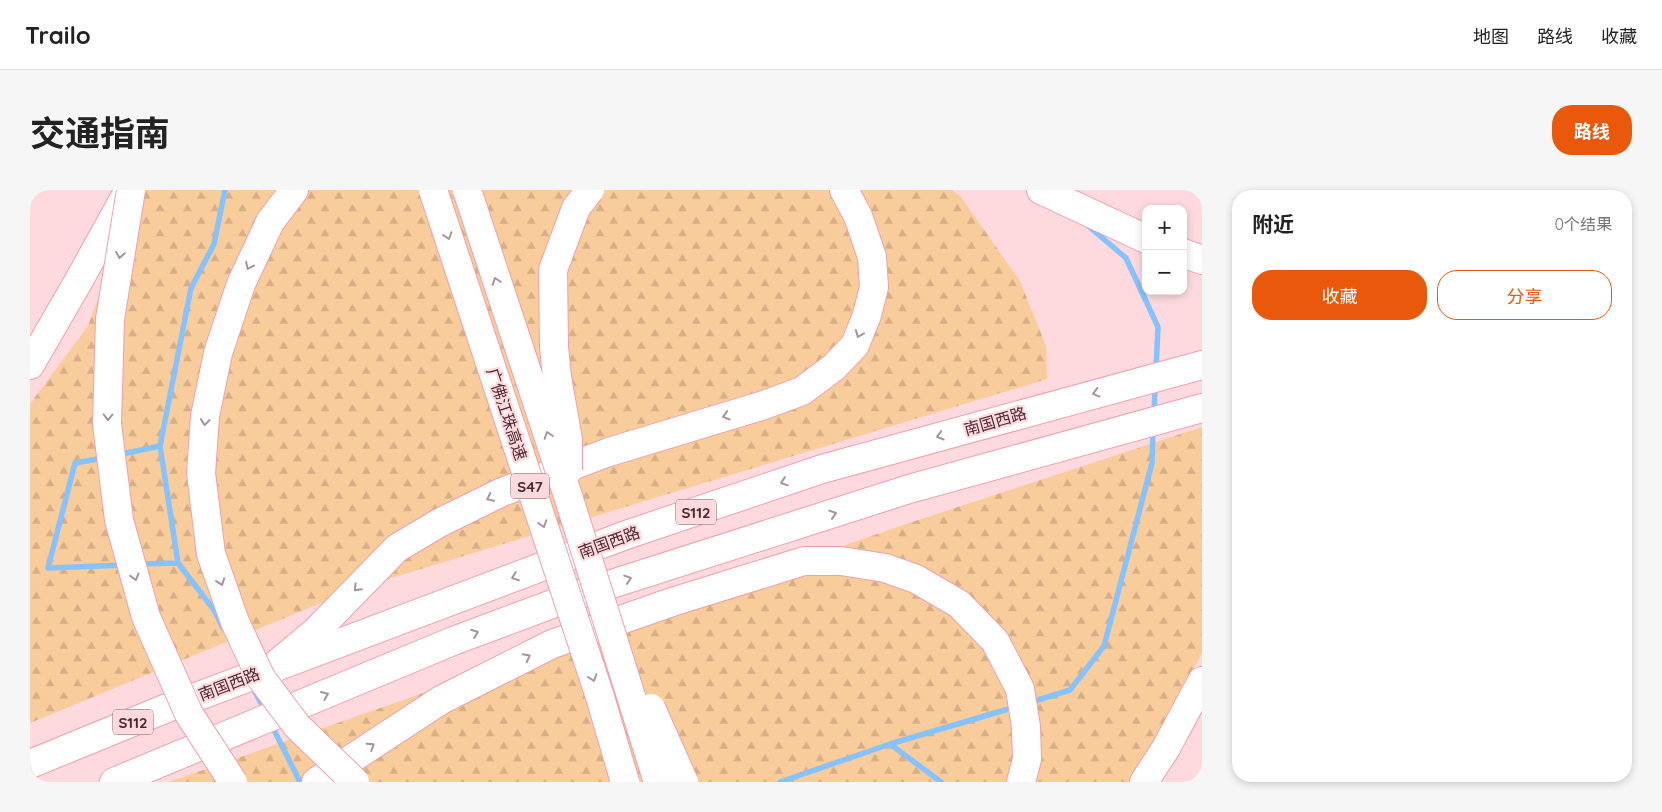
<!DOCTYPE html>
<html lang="zh">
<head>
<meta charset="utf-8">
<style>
	:root { --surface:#fff; --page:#f6f6f6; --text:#222; --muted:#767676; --line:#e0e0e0; --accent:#ea580c }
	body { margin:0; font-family:Quicksand,"Noto Sans SC",sans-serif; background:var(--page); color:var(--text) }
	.controls { position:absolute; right:15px; top:15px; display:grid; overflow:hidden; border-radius:10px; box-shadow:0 2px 8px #0003 }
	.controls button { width:45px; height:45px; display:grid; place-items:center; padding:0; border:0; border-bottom:1px solid var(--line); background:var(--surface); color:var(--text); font:25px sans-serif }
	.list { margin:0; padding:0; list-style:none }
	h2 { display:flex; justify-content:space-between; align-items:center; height:65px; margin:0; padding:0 20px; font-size:21px }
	h2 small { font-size:16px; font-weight:400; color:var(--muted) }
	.actions { display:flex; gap:10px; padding:15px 20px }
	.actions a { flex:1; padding:11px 0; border:1px solid var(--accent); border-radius:20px; text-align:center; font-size:18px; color:var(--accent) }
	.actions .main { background:var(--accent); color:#fff }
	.map { position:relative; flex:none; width:1172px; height:592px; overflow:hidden; border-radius:20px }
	header { display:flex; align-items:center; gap:30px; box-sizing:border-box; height:70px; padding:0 25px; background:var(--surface); border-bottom:1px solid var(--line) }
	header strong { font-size:24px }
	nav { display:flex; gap:28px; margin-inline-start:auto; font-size:18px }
	.intro { display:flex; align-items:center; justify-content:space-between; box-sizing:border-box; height:120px; padding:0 30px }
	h1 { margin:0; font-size:35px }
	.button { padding:12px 22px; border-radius:20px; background:var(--accent); color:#fff; font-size:18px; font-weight:700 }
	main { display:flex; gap:30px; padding:0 30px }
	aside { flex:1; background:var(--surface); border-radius:20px; box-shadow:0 2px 8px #0003 }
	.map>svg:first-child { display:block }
	.forest { fill:url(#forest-firs) }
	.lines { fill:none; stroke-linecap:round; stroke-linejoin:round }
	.stream { stroke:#86c3fd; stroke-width:5.5 }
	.primary-casing { stroke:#f19fad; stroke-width:30 }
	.motorway-casing { stroke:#f19fad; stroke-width:30 }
	.primary { stroke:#fff; stroke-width:28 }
	.motorway { stroke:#fff; stroke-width:28 }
	.motorway-bridge-casing { stroke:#f19fad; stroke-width:30; stroke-linecap:butt }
	.motorway-bridge { stroke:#fff; stroke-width:28 }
	.oneway { stroke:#a59498 }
	.labels { text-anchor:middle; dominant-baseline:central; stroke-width:4.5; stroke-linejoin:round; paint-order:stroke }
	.shield { fill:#fedadf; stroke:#815f64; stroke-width:1 }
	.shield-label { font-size:15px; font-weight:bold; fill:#4b2a30 }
	.street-label { font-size:16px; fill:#4b2a30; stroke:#fedadf }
</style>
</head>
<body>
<header>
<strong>Trailo</strong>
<nav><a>地图</a><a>路线</a><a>收藏</a></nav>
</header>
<div class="intro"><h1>交通指南</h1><a class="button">路线</a></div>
<main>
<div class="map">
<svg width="1172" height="592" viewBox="0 0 1172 592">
	<defs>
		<pattern id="forest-firs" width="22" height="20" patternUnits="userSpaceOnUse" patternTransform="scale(1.25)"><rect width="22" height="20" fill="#f9cc9b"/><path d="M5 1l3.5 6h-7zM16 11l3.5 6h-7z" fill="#d7af86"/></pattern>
	</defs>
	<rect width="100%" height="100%" fill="#fedadf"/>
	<!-- forest -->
	<path class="forest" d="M107,0H922L931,7L990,91L1016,156L1017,189L325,399L0,533V214L58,136Z
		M1172,237V463L1102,592H139L870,336Z"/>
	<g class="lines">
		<!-- stream -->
		<path class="stream" d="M1056,34L1096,68L1128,137L1126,179
			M1124,224L1125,196
			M130,256L148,373
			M87,265L130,256L161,98L184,54L195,0
			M73,268L45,273L18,378L95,375
			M109,374L148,373L184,420L193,438
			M224,500L235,521
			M998,513L1040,500L1074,456L1122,273L1123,239
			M241,534L270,592
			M860,554L985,517
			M750,592L860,554L911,592"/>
		<defs>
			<path id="primary" d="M0,574L137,518L596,345L792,279L1172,175
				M84,592L423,451L541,407L879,299L1172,218"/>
			<path id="motorway" d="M1011,0L1116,49
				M240,32L264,0
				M1153,63L1172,70
				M0,175L48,92L99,0
				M242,478L285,442L367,358L409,333L472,302L579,262L734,215L772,201L804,177L825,155L837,125L844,97L842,67L828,26L814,0
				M286,592L411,510L522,454L642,412L774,371H811L855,378L886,389L929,414L965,451L990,499L996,537L997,569L991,592
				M1114,592L1136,558L1172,491"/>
		</defs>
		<!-- primary casing -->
		<use href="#primary" class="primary-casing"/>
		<!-- motorway casing -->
		<use href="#motorway" class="motorway-casing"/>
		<!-- primary -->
		<use href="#primary" class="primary"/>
		<!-- motorway -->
		<use href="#motorway" class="motorway"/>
		<defs>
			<path id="motorway-bridge" d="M101,0L80,129L77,234L89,330L116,427L159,524L203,592
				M403,0L570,507L595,592
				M437,0L539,309L628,592
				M240,32L211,94L188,163L175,226L171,283L181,364L205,432L231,488L267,536L325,592
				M538,280V250L527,187L524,157L523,80L546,18L560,0
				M621,518L654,592"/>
		</defs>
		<!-- motorway-bridge casing -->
		<use href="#motorway-bridge" class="motorway-bridge-casing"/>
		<!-- motorway-bridge -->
		<use href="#motorway-bridge" class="motorway-bridge"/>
	</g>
	<!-- one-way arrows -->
	<defs><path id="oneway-chevron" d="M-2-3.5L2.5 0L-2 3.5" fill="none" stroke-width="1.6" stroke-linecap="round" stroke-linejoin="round" transform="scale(1.25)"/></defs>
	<g class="oneway">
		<use href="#oneway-chevron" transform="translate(418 46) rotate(72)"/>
		<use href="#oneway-chevron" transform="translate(90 65) rotate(99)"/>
		<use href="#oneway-chevron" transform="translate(219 76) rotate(115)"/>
		<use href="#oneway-chevron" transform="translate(466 91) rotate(-108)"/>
		<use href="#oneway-chevron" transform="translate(829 144) rotate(112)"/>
		<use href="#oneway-chevron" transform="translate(1066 203) rotate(165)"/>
		<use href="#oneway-chevron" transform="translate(696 226) rotate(163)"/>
		<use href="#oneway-chevron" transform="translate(78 227) rotate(91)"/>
		<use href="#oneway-chevron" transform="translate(175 232) rotate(96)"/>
		<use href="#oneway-chevron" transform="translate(518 245) rotate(-108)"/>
		<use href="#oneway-chevron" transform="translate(910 246) rotate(164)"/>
		<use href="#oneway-chevron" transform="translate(754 292) rotate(161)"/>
		<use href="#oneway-chevron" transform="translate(460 308) rotate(154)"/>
		<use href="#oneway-chevron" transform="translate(803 324) rotate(-18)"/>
		<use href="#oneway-chevron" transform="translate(513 334) rotate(72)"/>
		<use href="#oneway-chevron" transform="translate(105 387) rotate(75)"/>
		<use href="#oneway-chevron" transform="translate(485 387) rotate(159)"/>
		<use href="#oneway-chevron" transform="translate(598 389) rotate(-18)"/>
		<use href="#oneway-chevron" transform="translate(191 392) rotate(70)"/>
		<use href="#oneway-chevron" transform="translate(327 398) rotate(134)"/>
		<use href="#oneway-chevron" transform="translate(445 443) rotate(-20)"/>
		<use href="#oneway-chevron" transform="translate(497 467) rotate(-27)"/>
		<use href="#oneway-chevron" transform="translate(563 488) rotate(72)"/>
		<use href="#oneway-chevron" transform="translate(295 505) rotate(-23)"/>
		<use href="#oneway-chevron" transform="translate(341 556) rotate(-33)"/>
	</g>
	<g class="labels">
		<!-- shield labels -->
		<g class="shield">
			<rect x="481" y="283.5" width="38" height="25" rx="4"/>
			<rect x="646" y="309.5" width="40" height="25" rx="4"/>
			<rect x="83" y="519.5" width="40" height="25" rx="4"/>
		</g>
		<g class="shield-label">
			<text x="500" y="296">S47</text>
			<text x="666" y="322">S112</text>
			<text x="103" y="532">S112</text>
		</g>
		<!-- street labels -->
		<g class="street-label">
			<text transform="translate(477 224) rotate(72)">广佛江珠高速</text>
			<text transform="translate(965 231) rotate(-16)">南国西路</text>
			<text transform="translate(579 352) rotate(-20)">南国西路</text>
			<text transform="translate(199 494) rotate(-21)">南国西路</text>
		</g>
	</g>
</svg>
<div class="controls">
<button>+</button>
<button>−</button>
</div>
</div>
<aside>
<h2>附近<small>0个结果</small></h2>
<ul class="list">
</ul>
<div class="actions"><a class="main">收藏</a><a>分享</a></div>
</aside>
</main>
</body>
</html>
